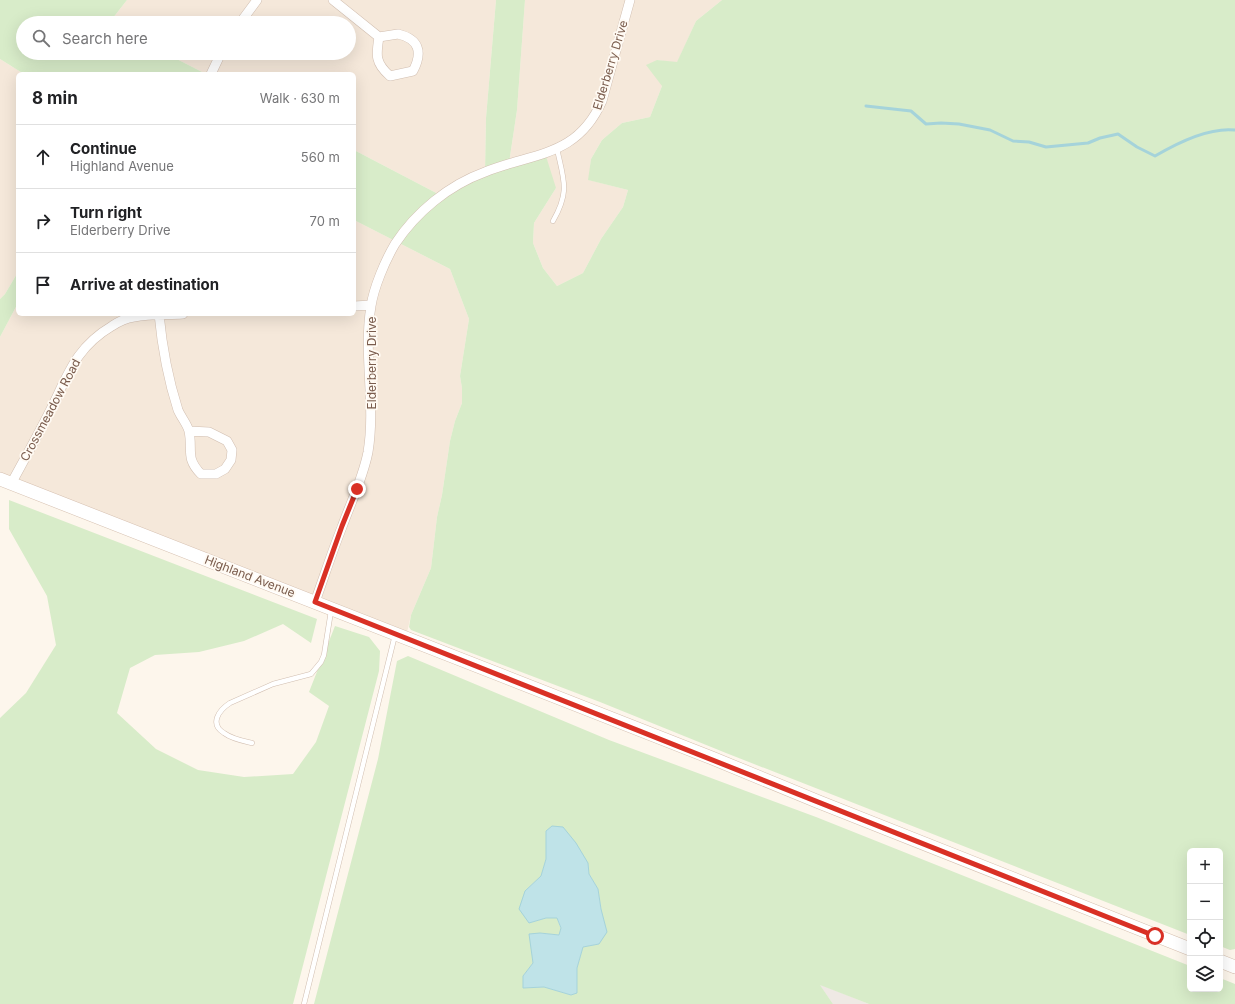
<!DOCTYPE html>
<html lang="en">
<head>
<meta charset="utf-8">
<style>
	:root { --surface:#fff; --page:#f2f2f2; --text:#202124; --muted:#757577; --line:#e0e0e0 }
	body { margin:0; font-family:Inter,sans-serif; background:var(--page); color:var(--text) }
	.controls { position:absolute; right:12px; bottom:12px; display:grid; overflow:hidden; border-radius:6px; box-shadow:0 4px 16px #0002 }
	.controls button { width:36px; height:36px; display:grid; place-items:center; padding:0; border:0; border-bottom:1px solid var(--line); background:var(--surface); color:var(--text); font:20px sans-serif }
	.stop { position:absolute; width:12px; height:12px; margin:-9px; border:3px solid #d93025; border-radius:50%; background:#fff }
	.stop.end { background:#d93025; border-color:#fff; box-shadow:0 1px 4px #0008 }
	.list { margin:0; padding:0; list-style:none }
	h2 { display:flex; justify-content:space-between; align-items:center; height:52px; margin:0; padding:0 16px; font-size:17px }
	h2 small { font-size:13px; font-weight:400; color:var(--muted) }
	.list li { display:grid; grid-template-columns:26px 1fr auto; gap:12px; align-items:center; box-sizing:border-box; height:64px; padding:0 16px; border-top:1px solid var(--line) }
	.list b { display:block; font-size:15px; white-space:nowrap }
	.list p { margin:0; font-size:13px; white-space:nowrap; color:var(--muted) }
	.list em { font-size:13px; font-style:normal; color:var(--muted) }
	.icon { flex:none; width:22px; height:22px; fill:none; stroke:currentColor; stroke-width:2; stroke-linecap:round; stroke-linejoin:round }
	.map { position:relative; flex:none; width:1235px; height:1004px; overflow:hidden }
	.search { position:absolute; background:var(--surface); box-shadow:0 4px 16px #0002; left:16px; top:16px; width:340px; height:44px; display:flex; align-items:center; gap:10px; box-sizing:border-box; padding:0 14px; border-radius:22px; color:var(--muted); font-size:15px }
	.panel { position:absolute; background:var(--surface); box-shadow:0 4px 16px #0002; left:16px; top:72px; width:340px; height:244px; border-radius:6px }
	.map>svg:first-child { display:block }
	.residential { fill:#f5e8da }
	.industrial { fill:#efe9e4 }
	.green { fill:#d8ecc9; fill-rule:evenodd }
	.water { fill:#bfe3e8; stroke:#a5d3da }
	.lines { fill:none; stroke-linecap:round; stroke-linejoin:round }
	.stream { stroke:#a5d3da; stroke-width:3 }
	.lane-casing { stroke:#d1beb0; stroke-width:5.5 }
	.street-casing { stroke:#d1beb0; stroke-width:10 }
	.secondary-casing { stroke:#d6c0b0; stroke-width:14 }
	.lane { stroke:#fff; stroke-width:4.5 }
	.street { stroke:#fff; stroke-width:9 }
	.secondary { stroke:#fff; stroke-width:13 }
	.route { stroke:#d93025; stroke-width:5 }
	.labels { text-anchor:middle; dominant-baseline:central; stroke-width:3.5; stroke-linejoin:round; paint-order:stroke }
	.street-label { font-size:12px; fill:#7a5c4d; stroke:#fffaf3 }
</style>
</head>
<body>
<div class="map">
<svg width="1235" height="1004" viewBox="0 0 1235 1004">
	<rect width="100%" height="100%" fill="#fdf6ec"/>
	<!-- residential -->
	<path class="residential" d="M127,0H496L486,118L485,172L442,196L354,150V74H206L165,53H349V23H109Z
		M525,0H722L696,21L677,63L657,60L662,86L650,117L622,123L602,140L591,159L589,180L628,190L623,207L601,239L583,273L557,286L543,268L533,243L534,223L556,188L509,163L517,110Z
		M0,59L24,74H18V272L5,294L0,299Z
		M354,220L450,269L469,319L460,376L462,388V403L455,421L450,441L442,495L437,517L431,568L411,615L406,637L0,479V337L18,303V314H354Z"/>
	<!-- industrial -->
	<path class="industrial" d="M819,984L869,1004H833Z"/>
	<!-- green -->
	<path class="green" d="M0,0H127L109,23H23V53H165L206,74H24L0,59Z
		M496,0H525L517,110L509,163L545,153L556,188L534,223L533,243L543,268L557,286L583,273L601,239L623,207L628,190L588,180L591,159L602,140L622,123L650,117L662,86L646,65L657,60L677,62L696,21L722,0H1235V949L1230,950L1220,946V851H1190V935L726,753L600,702L411,630L409,627L411,615L431,568L437,517L442,495L450,441L455,421L462,403V388L460,376L469,319L450,269L354,220V150L442,196L485,172L486,118Z
		M18,272V303L0,337V299L5,294Z
		M9,500L317,619L311,643L283,624L244,641L199,652L155,655L130,668L117,713L156,749L198,770L244,777L293,774L316,742L329,706L309,692L335,626L369,637L380,651L379,671L293,1004H0V718L26,693L56,645L47,596L9,529Z
		M408,656L609,740L816,817L1190,966V989H1220V978L1235,984V1004H869L820,985L833,1004H314L378,759L397,661ZM546,859L588,863L589,874L598,889L601,909L599,944L583,947L577,968V992L571,995L544,987L524,988L523,976L533,963L540,933L559,935L561,929L557,918H546L529,923L525,891L541,876Z"/>
	<!-- water -->
	<path class="water" d="M552,826L563,827L576,843L588,863L589,874L598,889L601,909L607,932L599,944L583,947L577,968V993L571,995L544,987L523,988V976L533,963L529,934L540,933L559,935L561,928L557,918H546L529,923L519,909L525,891L541,876L546,859V831Z"/>
	<g class="lines">
		<!-- stream -->
		<path class="stream" d="M866,106L911,111L926,124L941,123L959,124L990,130L1013,141L1029,142L1046,147L1088,143L1100,138L1118,134L1137,147L1155,156C1177,143 1209,127 1235,130"/>
		<defs>
			<path id="lane" d="M553,221C570,191 564,181 557,149
				M252,743C243,741 232,739 224,733C209,724 219,710 230,703L273,684L311,674L321,662L324,655L331,611
				M304,1004L395,635"/>
			<path id="street" d="M333,0L379,37
				M240,23L257,0
				M398,34C419,39 423,52 413,71L390,76C375,63 376,55 379,37Z
				M211,74L221,53
				M354,306L371,305
				M159,314C162,346 168,379 178,410C181,417 187,424 189,431C193,450 185,458 201,474H216L225,469L231,460L232,450L227,441L209,432L189,431
				M11,484C24,460 38,435 50,411C68,375 75,348 112,326C118,322 127,318 134,317C150,314 167,315 183,314
				M315,602C324,577 332,552 342,527C351,502 363,478 368,452C376,404 363,354 371,306C374,287 385,261 395,244C416,212 449,185 485,172C535,152 577,157 602,101L630,0"/>
			<path id="secondary" d="M0,479L712,758L819,802L1190,949
				M1220,961L1235,967"/>
		</defs>
		<!-- lane casing -->
		<use href="#lane" class="lane-casing"/>
		<!-- street casing -->
		<use href="#street" class="street-casing"/>
		<!-- secondary casing -->
		<use href="#secondary" class="secondary-casing"/>
		<!-- lane -->
		<use href="#lane" class="lane"/>
		<!-- street -->
		<use href="#street" class="street"/>
		<!-- secondary -->
		<use href="#secondary" class="secondary"/>
	</g>
	<g class="lines">
		<!-- route -->
		<path class="route" d="M357,489L342,526L315,602C596,712 875,825 1155,936"/>
	</g>
	<g class="labels">
		<!-- street labels -->
		<g class="street-label">
			<text transform="translate(610 65) rotate(-73)">Elderberry Drive</text>
			<text transform="translate(371 363) rotate(-90)">Elderberry Drive</text>
			<text transform="translate(50 410) rotate(-62)">Crossmeadow Road</text>
			<text transform="translate(250 576) rotate(21)">Highland Avenue</text>
		</g>
	</g>
</svg>
<div class="controls">
<button>+</button>
<button>−</button>
<button><svg class="icon" aria-label="locate" viewBox="0 0 24 24"><circle cx="12" cy="12" r="6"/><path d="M12 2v4M12 18v4M2 12h4M18 12h4"/></svg></button>
<button><svg class="icon" aria-label="layers" viewBox="0 0 24 24"><path d="M12 4l9 5-9 5-9-5zM3 14l9 5 9-5"/></svg></button>
</div>
<div class="stop" style="left:1155px;top:936px"></div>
<div class="stop end" style="left:357px;top:489px"></div>
<div class="search"><svg class="icon" aria-label="search" viewBox="0 0 24 24"><circle cx="10" cy="10" r="6"/><path d="M15 15l6 6"/></svg>Search here</div>
<section class="panel">
<h2>8 min<small>Walk · 630 m</small></h2>
<ul class="list">
<li><svg class="icon" aria-label="ahead" viewBox="0 0 24 24"><path d="M12 20V5M6 11l6-6 6 6"/></svg><div><b>Continue</b><p>Highland Avenue</p></div><em>560 m</em></li>
<li><svg class="icon" aria-label="right" viewBox="0 0 24 24"><path d="M7 20v-9h11M14 6l5 5-5 5"/></svg><div><b>Turn right</b><p>Elderberry Drive</p></div><em>70 m</em></li>
<li><svg class="icon" aria-label="arrive" viewBox="0 0 24 24"><path d="M6 21V4h12l-3 4 3 4H6"/></svg><div><b>Arrive at destination</b></div></li>
</ul>
</section>
</div>
</body>
</html>
